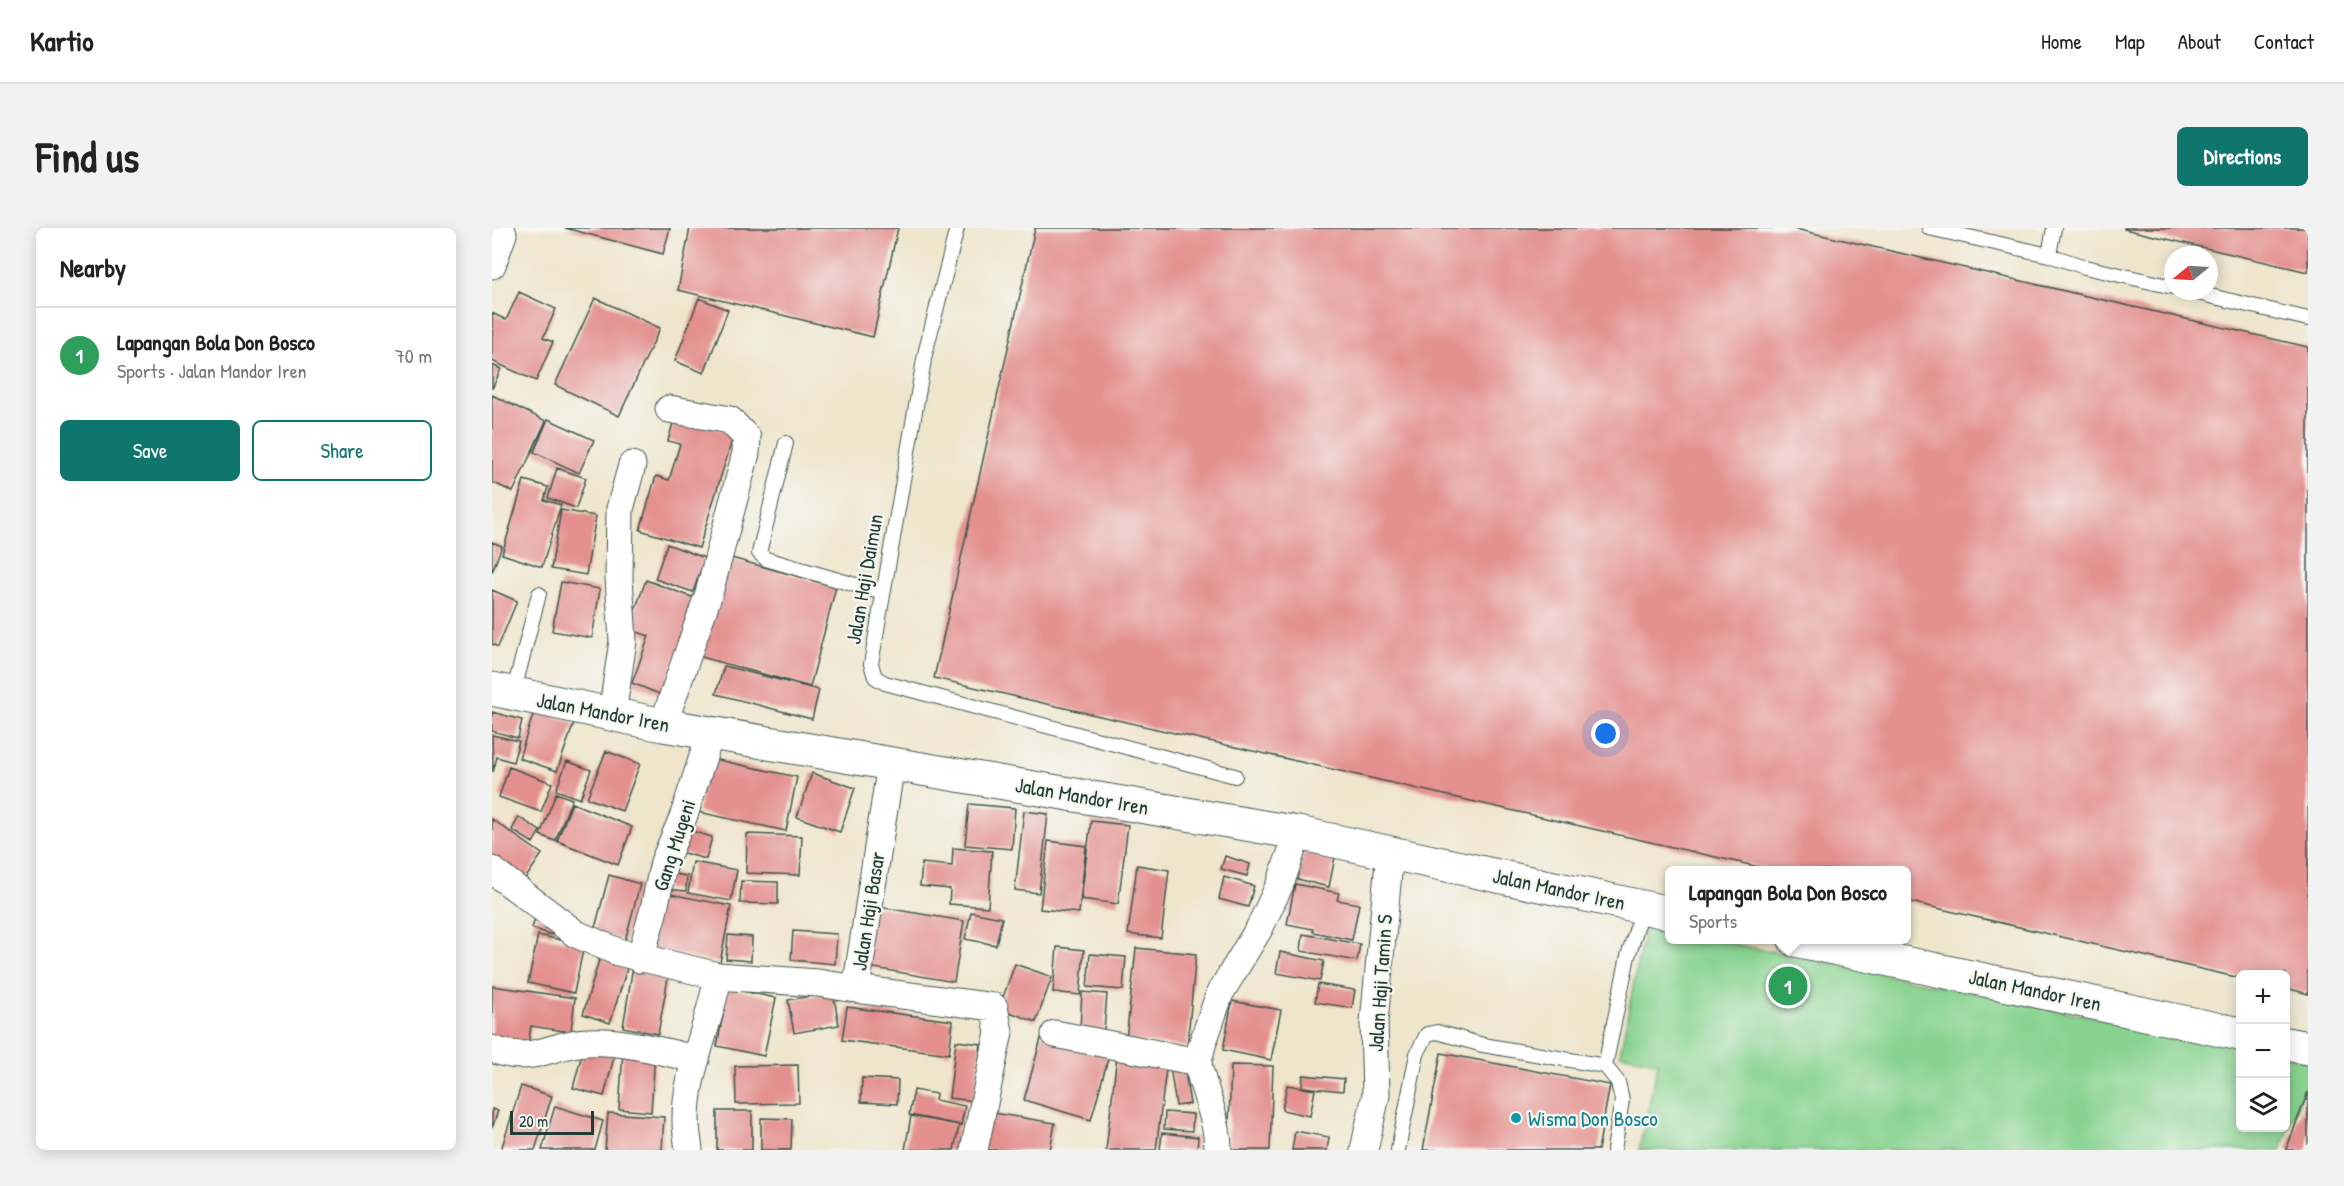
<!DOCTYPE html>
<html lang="en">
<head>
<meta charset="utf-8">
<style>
	:root { --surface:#fff; --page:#f2f2f2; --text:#222; --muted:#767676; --line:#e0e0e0; --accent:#0f766e }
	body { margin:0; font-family:"Patrick Hand",sans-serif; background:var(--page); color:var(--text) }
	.controls { position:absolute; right:18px; bottom:18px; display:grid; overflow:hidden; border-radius:9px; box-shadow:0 3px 15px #0003 }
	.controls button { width:54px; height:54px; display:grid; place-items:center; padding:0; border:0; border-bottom:2px solid var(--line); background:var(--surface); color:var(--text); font:30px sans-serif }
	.compass { position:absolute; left:1672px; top:18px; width:54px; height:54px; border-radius:50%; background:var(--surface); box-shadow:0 3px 15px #0003; rotate:252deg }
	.scale { position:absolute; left:18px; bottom:15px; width:84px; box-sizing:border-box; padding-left:6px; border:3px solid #1f3d34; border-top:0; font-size:16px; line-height:21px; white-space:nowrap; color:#1f3d34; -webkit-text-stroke:4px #f6f6f2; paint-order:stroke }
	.you { position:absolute; left:1114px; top:506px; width:21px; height:21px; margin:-15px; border:4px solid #fff; border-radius:50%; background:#1a73e8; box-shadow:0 0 0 9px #1a73e833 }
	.badge { display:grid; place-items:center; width:39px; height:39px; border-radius:50%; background:var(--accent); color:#fff; font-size:20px; font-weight:700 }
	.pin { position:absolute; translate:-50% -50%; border:3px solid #fff; box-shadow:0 2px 6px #0006 }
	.popup { position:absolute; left:1173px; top:638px; width:246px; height:78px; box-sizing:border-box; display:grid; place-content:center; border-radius:9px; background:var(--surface); filter:drop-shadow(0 2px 4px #0005); font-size:20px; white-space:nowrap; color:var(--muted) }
	.popup b { font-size:22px; color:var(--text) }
	.popup::after { content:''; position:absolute; left:50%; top:100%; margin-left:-12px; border:12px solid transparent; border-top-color:var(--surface) }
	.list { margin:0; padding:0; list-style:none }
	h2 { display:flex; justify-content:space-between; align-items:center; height:78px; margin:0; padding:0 24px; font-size:26px }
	h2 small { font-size:20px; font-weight:400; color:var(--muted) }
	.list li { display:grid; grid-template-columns:39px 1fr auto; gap:18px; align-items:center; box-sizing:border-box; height:96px; padding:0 24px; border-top:2px solid var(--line) }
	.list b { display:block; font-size:22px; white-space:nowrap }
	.list p { margin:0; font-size:20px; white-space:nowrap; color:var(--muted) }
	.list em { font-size:20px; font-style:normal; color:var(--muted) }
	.actions { display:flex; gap:12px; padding:18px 24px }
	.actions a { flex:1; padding:14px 0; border:2px solid var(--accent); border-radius:9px; text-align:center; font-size:21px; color:var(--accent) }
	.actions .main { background:var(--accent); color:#fff }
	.icon { flex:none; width:33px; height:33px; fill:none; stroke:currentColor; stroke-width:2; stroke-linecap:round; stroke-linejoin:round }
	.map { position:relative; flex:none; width:1816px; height:922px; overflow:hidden; border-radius:9px }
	header { display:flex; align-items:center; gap:36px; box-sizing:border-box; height:84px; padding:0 30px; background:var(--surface); border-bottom:2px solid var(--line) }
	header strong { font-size:28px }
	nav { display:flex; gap:33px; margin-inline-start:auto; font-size:21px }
	.intro { display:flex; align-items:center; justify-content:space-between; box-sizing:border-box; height:144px; padding:0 36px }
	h1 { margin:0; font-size:42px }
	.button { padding:15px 27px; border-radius:9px; background:var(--accent); color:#fff; font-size:21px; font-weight:700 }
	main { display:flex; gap:36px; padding:0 36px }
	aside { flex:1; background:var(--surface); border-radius:9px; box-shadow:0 3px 15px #0003 }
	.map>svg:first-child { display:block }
	.green { fill:#88d390; stroke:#548862; stroke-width:1.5 }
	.building { fill:#e3908e }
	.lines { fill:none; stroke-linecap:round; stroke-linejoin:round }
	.service-casing { stroke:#3e564b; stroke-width:16 }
	.minor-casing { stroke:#3e564b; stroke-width:29 }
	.tertiary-casing { stroke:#3e564b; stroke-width:35 }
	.service { stroke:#fff; stroke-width:14 }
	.minor { stroke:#fff; stroke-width:27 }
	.tertiary { stroke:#fff; stroke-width:33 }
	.culture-dot { fill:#0f9aa8; stroke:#f6f6f2; stroke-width:2 }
	.labels { text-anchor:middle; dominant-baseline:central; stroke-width:4.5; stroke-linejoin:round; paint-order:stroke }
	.street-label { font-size:21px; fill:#1f3d34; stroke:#f6f6f2 }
	.culture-label { font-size:21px; fill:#0d838f; stroke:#f6f6f2; text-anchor:start }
</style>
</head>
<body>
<header>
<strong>Kartio</strong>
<nav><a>Home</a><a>Map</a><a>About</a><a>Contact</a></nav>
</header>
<div class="intro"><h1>Find us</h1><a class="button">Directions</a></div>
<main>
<aside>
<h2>Nearby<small></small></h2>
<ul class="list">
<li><span class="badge" style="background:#2e9e5b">1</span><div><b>Lapangan Bola Don Bosco</b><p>Sports · Jalan Mandor Iren</p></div><em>70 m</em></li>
</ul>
<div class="actions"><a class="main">Save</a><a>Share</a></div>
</aside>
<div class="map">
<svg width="1816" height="922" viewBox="0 0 1816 922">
	<rect width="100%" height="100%" fill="#f6f6f2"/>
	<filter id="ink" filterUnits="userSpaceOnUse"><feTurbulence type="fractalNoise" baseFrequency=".0167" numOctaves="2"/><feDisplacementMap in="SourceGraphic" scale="12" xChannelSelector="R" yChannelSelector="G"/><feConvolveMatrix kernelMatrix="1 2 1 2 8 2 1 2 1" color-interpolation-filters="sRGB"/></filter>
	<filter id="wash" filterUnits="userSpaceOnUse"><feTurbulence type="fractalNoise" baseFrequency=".008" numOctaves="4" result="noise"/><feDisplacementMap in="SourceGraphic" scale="24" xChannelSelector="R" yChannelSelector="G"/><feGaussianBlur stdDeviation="1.35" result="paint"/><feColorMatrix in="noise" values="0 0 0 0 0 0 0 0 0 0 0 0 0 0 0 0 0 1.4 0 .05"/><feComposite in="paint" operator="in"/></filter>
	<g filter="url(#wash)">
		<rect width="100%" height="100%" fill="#efe5cc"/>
		<!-- green -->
		<path class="green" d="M1153,697L1177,702L1178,712H1223L1748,819V900H1794V828L1816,833V850L1789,922H1147L1166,835L1128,826Z"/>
		<g id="blocks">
			<!-- building -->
			<path class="building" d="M73,0H178L171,26Z
				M198,0H406L381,109L186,62Z
				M543,0H1299L1816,119V766L1794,760V746H1748V750L1414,673V642H1280L442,450Z
				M1632,0H1816V44L1632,1Z
				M27,64L64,81L51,110L61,114L44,153L0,133V85L14,92Z
				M103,70L168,100L127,188L63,157Z
				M207,70L236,82L212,145L183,133Z
				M0,137L9,141L0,161Z
				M0,167L54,193L21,264L0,254Z
				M183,188L242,206L207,320L148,302L164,248L177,252L188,216L176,213Z
				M56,191L102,212L87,245L42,224Z
				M65,240L94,250L84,280L56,270Z
				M32,252L56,259L52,272L69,277L50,339L10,326Z
				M69,282L104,288L94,347L59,341Z
				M0,314L10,318L0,344Z
				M175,316L213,330L201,364L163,351Z
				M229,327L344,359L318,459L202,427Z
				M154,352L205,371L170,467L140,455L157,408L136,401Z
				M69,354L108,361L100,410L60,403Z
				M0,362L25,373L6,419L0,416Z
				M232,438L327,462L320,491L224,466Z
				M43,481L82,495L65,543L27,530Z
				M0,484L30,492L26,510L0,503Z
				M0,507L27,513L21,534L5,529L1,544Z
				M114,523L148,536L130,583L95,570Z
				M217,530L305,549L294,603L206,584Z
				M75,533L99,542L88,571L64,562Z
				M17,539L60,555L49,584L7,569Z
				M320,545L363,560L348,604L305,589Z
				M64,565L80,571L63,613L48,607Z
				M80,575L140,599L126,637L65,613Z
				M477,576L523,580L520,621L473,617Z
				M532,583L556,586L547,665L523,662Z
				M27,589L48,603L41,615L20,602Z
				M0,591L50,626L31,654L0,632Z
				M599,593L636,597L626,676L589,671Z
				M189,600L220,609L214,631L184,623Z
				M255,606L310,608L308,647L254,645Z
				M556,613L594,618L587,685L548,681Z
				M461,620L500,623L496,679L457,676L458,661L428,658L430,635L460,638Z
				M812,622L843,629L837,659L805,651Z
				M733,628L758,636L755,648L729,641Z
				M201,634L245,642L239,673L196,665Z
				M645,637L677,642L669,710L636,706Z
				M175,645L195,648L194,663L174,661Z
				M117,647L148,656L133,713L102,704Z
				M732,649L762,658L756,679L727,671Z
				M249,653L286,654V676L248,675Z
				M803,656L847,665L845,672L867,676L860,712L821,704V701L795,696Z
				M168,664L239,678L228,735L157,721Z
				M381,678L472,693L462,754L371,738Z
				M479,684L510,690L504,717L473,711Z
				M44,688L65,694L60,707L40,700Z
				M301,703L345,706L343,736L299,732Z
				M811,706L868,716L865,733L809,723Z
				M46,707L92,717L82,765L36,755Z
				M236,707L260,709L259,733L234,731Z
				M565,719L592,722L588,767L561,764Z
				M644,720L704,726L695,819L634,812Z
				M110,722L138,731L118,795L91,786Z
				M788,724L832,733L828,753L784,745Z
				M598,726L634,729L631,762L595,759Z
				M142,732L178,739L166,806L131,799Z
				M523,736L560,749L544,794L507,780Z
				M826,756L863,762L860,780L823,774Z
				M0,758L83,770L79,804L39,798L36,817L0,811Z
				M236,760L284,770L272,828L225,818Z
				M341,764L347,797L302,805L296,772Z
				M590,764L615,766L612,803L588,801Z
				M740,773L789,782L779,832L731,822Z
				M355,779L461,793L457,826L350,812Z
				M550,807L617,827L599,892L532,872Z
				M464,813L489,816L482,873L457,870Z
				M92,818L123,825L112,868L81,860Z
				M131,823L163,826L159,884L127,881Z
				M949,825L1118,857L1106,922H931Z
				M625,827L675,833L664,922H614Z
				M306,837L307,875L244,876L243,838Z
				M692,837L698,876L684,878L678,839Z
				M739,837L781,838L778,922H736Z
				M811,847L852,851L851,863L810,859Z
				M370,850L406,852L405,876L369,874Z
				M795,857L823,862L818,888L790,882Z
				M29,858L60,868L43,922H9Z
				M422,862L444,866L443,872L473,878L469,897L417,887Z
				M1816,864V922H1794Z
				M63,878L111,893L103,922H50Z
				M0,881L6,883L0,900Z
				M225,883H260V922H225Z
				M495,884L563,895L558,922H489Z
				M673,884L701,886L700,903L672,901Z
				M116,885L172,889L170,922H113Z
				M419,888L467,897L462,922H413Z
				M269,890L300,891L299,922H269Z
				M803,903L837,909L835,922H800Z
				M670,905L706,909L705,922H668Z"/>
		</g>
	</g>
	<g filter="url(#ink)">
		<use href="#blocks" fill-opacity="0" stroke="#3e564b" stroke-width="1.5"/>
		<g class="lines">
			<defs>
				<path id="service" d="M465,0L433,126L379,436L383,449L393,455L743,548
					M1437,0L1557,27L1593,39L1681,59
					M1557,27L1562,0
					M1697,63L1816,91
					M294,215L267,325L274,331L391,365
					M21,466L47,366
					M1113,838L1136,728L1151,680
					M906,922L925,826L935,806L945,804L991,817L1113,838L1126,854L1130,872L1122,922"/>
				<path id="minor" d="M0,37L11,6
					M120,486L131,413L127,350L128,281L140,237
					M171,497L217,365L254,225L255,210L238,192L177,181
					M399,536L364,761L502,779L507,804L482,922
					M0,642L84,706L126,724L226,748L326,755L364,761
					M148,731L162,681L172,634L192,587L219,504
					M563,806L706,834
					M0,821C42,837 57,816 95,814C131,812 168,823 204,831
					M197,922C196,913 194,903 194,894C193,844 218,797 226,748
					M726,922C726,894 714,868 707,841L706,834L710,817L728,765L768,699L788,656L806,605
					M872,922L884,867L882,794L898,624"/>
				<path id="tertiary" d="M0,461L171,497L806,605L1178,685
					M1303,712L1748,806
					M1794,816L1816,820"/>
			</defs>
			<!-- service casing -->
			<use href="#service" class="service-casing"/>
			<!-- minor casing -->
			<use href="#minor" class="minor-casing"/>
			<!-- tertiary casing -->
			<use href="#tertiary" class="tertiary-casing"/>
			<!-- service -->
			<use href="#service" class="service"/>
			<!-- minor -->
			<use href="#minor" class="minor"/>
			<!-- tertiary -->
			<use href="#tertiary" class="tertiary"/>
		</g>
	</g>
	<!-- markers -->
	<circle class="culture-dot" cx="1024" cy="890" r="6"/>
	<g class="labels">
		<!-- street labels -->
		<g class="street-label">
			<text transform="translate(372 351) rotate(-80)">Jalan Haji Daimun</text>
			<text transform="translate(111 484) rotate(11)">Jalan Mandor Iren</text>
			<text transform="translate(590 568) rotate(10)">Jalan Mandor Iren</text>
			<text transform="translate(182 617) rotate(-72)">Gang Mugeni</text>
			<text transform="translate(1067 661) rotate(12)">Jalan Mandor Iren</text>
			<text transform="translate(376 683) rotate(-81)">Jalan Haji Basar</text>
			<text transform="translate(888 755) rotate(-86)">Jalan Haji Tamin S</text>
			<text transform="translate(1543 762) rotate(12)">Jalan Mandor Iren</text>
		</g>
		<!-- culture labels -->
		<g class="culture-label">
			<text x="1036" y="890">Wisma Don Bosco</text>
		</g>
	</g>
</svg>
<div class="controls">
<button>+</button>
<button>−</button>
<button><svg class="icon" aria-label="layers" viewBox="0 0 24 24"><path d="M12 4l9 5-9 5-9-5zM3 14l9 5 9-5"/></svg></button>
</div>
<svg class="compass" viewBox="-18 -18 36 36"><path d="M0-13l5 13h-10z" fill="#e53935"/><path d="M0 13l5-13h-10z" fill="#767676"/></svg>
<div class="scale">20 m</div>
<div class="you"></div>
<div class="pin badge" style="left:1296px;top:758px;background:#2e9e5b">1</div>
<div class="popup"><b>Lapangan Bola Don Bosco</b>Sports</div>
</div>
</main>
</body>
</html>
